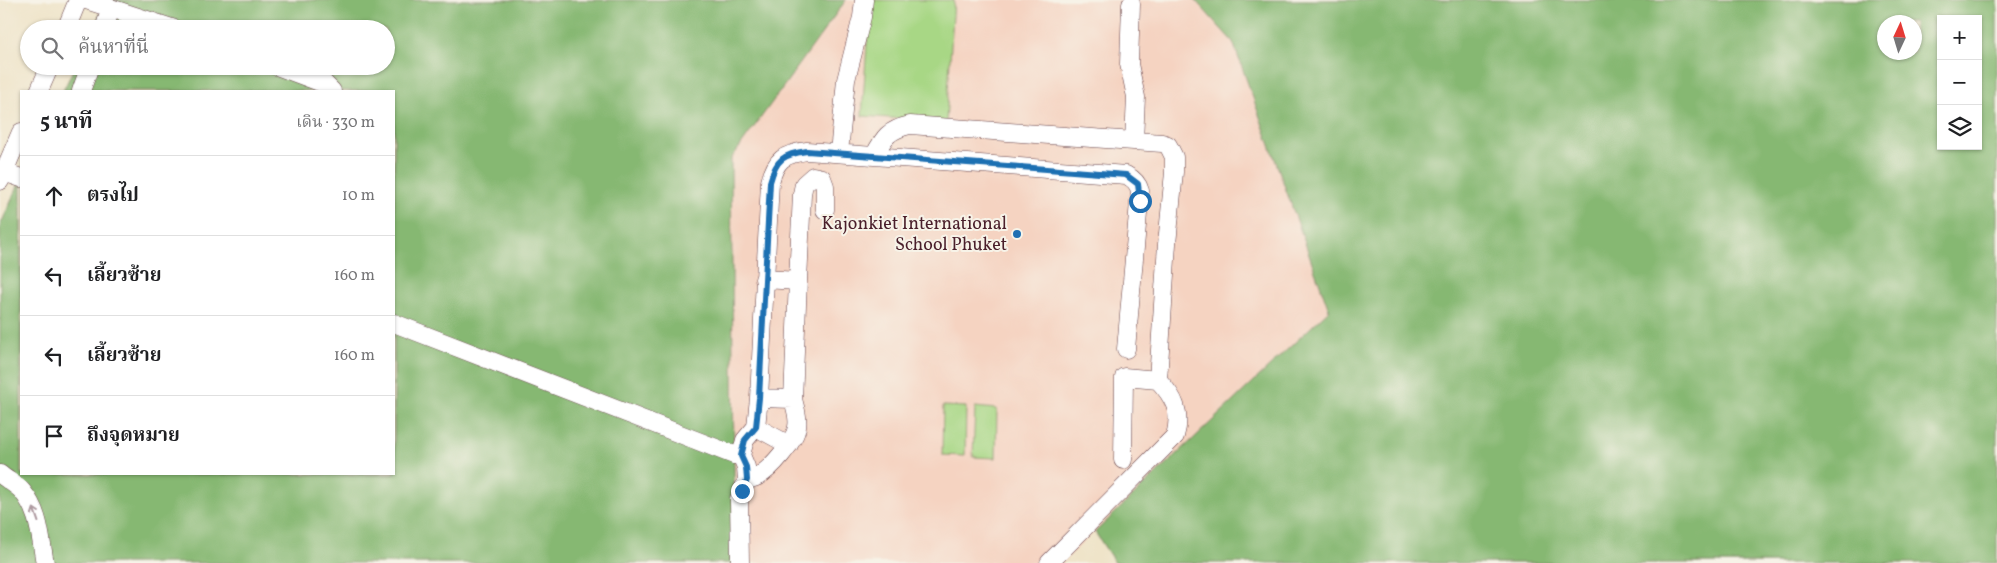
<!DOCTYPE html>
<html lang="th">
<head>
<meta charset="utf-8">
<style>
	:root { --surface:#fff; --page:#f6f6f6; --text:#202124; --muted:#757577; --line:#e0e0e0 }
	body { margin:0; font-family:Vollkorn,"Noto Serif Thai",serif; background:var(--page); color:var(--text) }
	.controls { position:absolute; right:15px; top:15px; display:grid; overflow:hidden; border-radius:0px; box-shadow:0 1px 4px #0004 }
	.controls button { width:45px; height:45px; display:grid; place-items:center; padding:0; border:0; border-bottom:1px solid var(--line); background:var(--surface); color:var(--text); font:25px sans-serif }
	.compass { position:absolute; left:1877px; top:15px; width:45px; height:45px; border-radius:50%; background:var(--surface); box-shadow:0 1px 4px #0004; rotate:4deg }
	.stop { position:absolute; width:15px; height:15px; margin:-11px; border:4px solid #1f6fb2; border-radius:50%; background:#fff }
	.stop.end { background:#1f6fb2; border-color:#fff; box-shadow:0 1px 5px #0008 }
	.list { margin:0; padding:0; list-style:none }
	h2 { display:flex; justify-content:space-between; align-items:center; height:65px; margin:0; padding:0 20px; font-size:21px }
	h2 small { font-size:16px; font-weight:400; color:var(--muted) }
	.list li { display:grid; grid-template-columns:32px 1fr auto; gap:15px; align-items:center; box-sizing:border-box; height:80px; padding:0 20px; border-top:1px solid var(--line) }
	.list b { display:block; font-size:19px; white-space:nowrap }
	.list em { font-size:16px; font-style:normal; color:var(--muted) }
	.icon { flex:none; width:28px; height:28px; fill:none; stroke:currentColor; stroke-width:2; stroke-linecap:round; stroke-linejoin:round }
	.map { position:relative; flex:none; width:1997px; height:563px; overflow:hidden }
	.search { position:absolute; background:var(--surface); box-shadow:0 1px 4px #0004; left:20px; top:20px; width:375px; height:55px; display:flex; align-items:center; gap:12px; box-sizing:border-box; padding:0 18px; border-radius:28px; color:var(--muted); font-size:19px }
	.panel { position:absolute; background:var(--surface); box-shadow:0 1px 4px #0004; left:20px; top:90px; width:375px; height:385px; border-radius:0px }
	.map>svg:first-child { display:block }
	.built { fill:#f5d3c1 }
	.green { fill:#a8d785; stroke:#797b58 }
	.forest { fill:#86b872; stroke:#686c4e; fill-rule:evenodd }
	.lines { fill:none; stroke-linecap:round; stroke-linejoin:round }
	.minor-casing { stroke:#633d43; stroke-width:19 }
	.minor { stroke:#fff; stroke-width:18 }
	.oneway { stroke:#ae9aa0 }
	.route { stroke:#1f6fb2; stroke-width:6 }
	.poi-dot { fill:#1f6fb2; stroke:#f7f3e8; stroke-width:2 }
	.labels { text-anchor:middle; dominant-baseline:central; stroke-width:4; stroke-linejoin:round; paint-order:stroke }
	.poi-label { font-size:18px; fill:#4a1f2b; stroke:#f7f3e8; text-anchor:end }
</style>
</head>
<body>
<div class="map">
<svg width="1997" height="563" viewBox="0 0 1997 563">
	<rect width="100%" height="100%" fill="#f7f3e8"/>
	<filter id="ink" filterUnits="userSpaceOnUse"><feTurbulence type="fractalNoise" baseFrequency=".02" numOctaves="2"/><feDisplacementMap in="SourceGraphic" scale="10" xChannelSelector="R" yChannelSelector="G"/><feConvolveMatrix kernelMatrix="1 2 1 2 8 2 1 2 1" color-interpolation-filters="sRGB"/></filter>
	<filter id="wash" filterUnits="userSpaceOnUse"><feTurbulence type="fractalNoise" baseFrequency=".0096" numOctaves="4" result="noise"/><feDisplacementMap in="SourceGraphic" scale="20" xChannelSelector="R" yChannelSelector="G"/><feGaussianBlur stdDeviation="1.12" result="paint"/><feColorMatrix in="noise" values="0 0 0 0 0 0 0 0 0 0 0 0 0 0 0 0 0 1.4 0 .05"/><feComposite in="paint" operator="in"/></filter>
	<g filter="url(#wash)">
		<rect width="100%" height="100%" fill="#efe4c9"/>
		<!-- built -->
		<path class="built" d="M846,0H1195L1233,42L1329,310L1062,563H735L731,159Z"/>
		<!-- green -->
		<path class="green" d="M870,0H954L946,122L862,116Z
			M943,406L966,407L965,456L942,455Z
			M975,407L997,409L996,458L973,457Z"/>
		<!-- forest -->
		<path class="forest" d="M107,0H846L731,159L735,563H0V226L21,179V474H394V91H63L75,66H386V29H93Z
			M1195,0H1997V563H1115L1095,532L1329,310L1233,42ZM1941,19H1978V146H1941ZM1884,22H1914V52H1884Z"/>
	</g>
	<g filter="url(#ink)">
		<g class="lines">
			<defs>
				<path id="minor" d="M86,0L175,29
					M1131,4L1129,64L1136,97L1134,141
					M66,29L78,0
					M104,29L111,8
					M277,66L325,84L332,91
					M39,91L50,66
					M81,91L90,66
					M839,153L846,80L862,17L864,0
					M874,156C884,137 888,130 910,125L1162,143L1168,145L1174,157V172L1167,244L1158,380C1174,397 1182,412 1175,436L1049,563
					M4,172L21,178
					M0,181L21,132
					M764,279L798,281L793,399
					M798,281L802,194L804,184L813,176L822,178L825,186V210
					M394,323L734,455H741
					M759,398L770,182C776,159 784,154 807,151L1126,175C1134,179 1138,183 1140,191L1126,349
					M759,398L793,399C795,408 799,417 797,427C795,441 771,469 758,476C755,478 750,479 747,480L746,467L741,455L745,440L756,427Z
					M756,427L789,445
					M1123,460L1124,377L1158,380
					M0,474C7,480 17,485 22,491C40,512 40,537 45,563
					M740,563L739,499L747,480"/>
			</defs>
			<!-- minor casing -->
			<use href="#minor" class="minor-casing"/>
			<!-- minor -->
			<use href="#minor" class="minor"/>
		</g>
		<!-- one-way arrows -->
		<defs><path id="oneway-shaft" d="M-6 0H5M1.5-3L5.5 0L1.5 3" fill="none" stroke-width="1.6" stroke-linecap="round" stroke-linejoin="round" transform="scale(1.25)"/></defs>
		<use class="oneway" href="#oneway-shaft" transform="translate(36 515) rotate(-109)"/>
	</g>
	<g class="lines" filter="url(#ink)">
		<!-- route -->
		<path class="route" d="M742,491L747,480L746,467L741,456L745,440L756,427L759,398L770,182C776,159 784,154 807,151L1126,175L1138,184L1140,201"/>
	</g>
	<!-- markers -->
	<circle class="poi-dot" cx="1017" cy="234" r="5"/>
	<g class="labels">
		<!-- poi labels -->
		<g class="poi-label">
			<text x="1007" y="224">Kajonkiet International<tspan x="1007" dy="21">School Phuket</tspan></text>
		</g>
	</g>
</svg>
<div class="controls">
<button>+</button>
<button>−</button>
<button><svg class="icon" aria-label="layers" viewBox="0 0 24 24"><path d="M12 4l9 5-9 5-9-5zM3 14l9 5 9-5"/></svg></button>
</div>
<svg class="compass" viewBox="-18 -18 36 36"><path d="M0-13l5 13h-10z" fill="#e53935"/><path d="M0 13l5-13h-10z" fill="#757577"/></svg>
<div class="stop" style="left:1140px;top:201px"></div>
<div class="stop end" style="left:742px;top:491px"></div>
<div class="search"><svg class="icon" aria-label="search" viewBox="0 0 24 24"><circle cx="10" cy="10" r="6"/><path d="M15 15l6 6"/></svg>ค้นหาที่นี่</div>
<section class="panel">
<h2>5 นาที<small>เดิน · 330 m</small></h2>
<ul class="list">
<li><svg class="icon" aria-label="ahead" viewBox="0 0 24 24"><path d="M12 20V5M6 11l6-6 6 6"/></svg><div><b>ตรงไป</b></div><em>10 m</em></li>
<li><svg class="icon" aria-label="left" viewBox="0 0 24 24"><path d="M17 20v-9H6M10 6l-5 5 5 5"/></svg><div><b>เลี้ยวซ้าย</b></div><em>160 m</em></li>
<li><svg class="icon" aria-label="left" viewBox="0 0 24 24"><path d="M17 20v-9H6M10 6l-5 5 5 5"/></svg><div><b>เลี้ยวซ้าย</b></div><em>160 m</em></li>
<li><svg class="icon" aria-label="arrive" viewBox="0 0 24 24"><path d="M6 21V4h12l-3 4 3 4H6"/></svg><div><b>ถึงจุดหมาย</b></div></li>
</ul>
</section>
</div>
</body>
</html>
